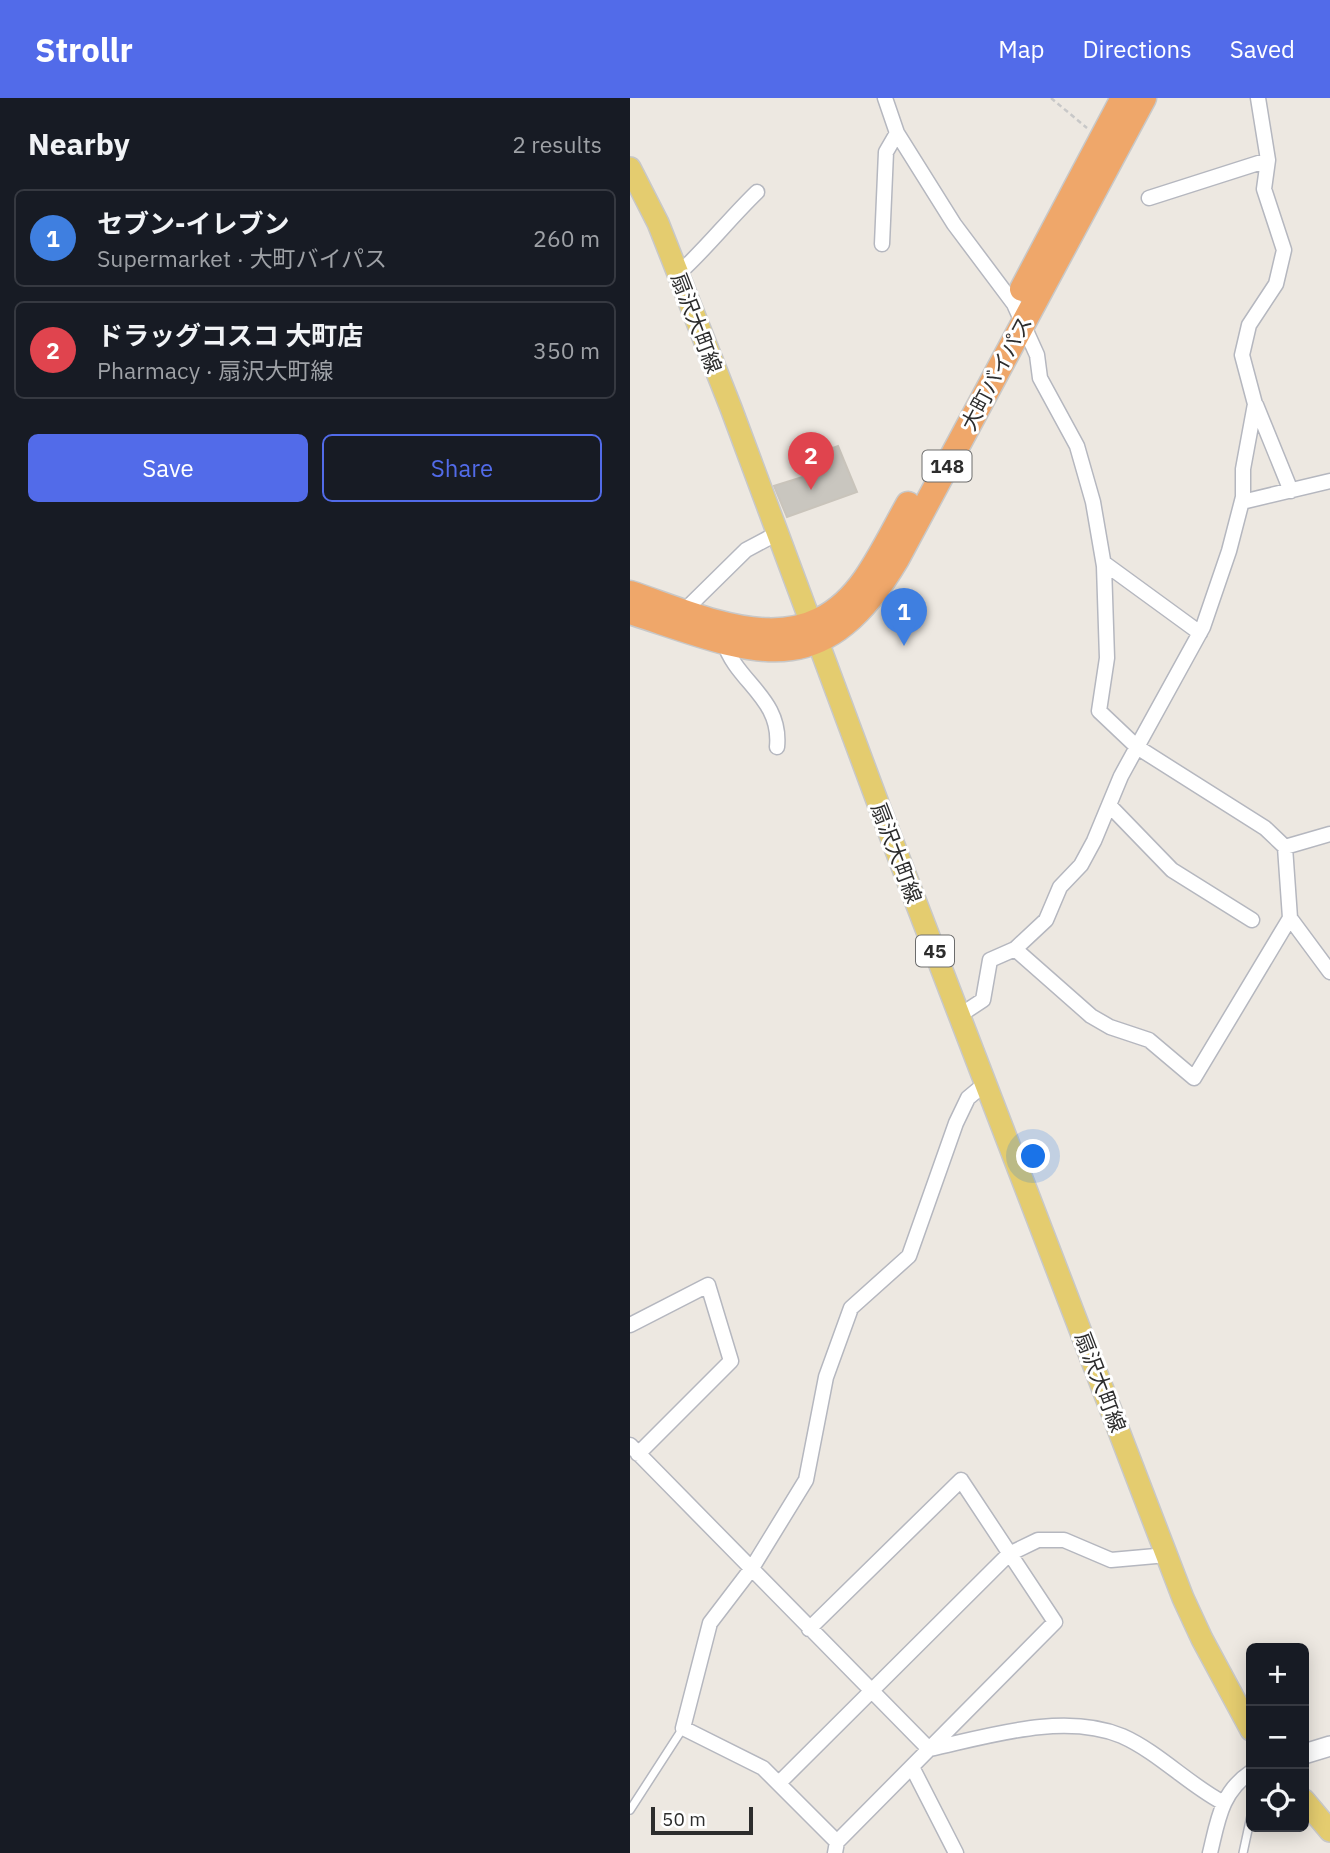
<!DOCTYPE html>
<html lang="en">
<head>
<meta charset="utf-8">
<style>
	:root { --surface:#171b24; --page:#242831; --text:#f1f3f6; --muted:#9ea1a6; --line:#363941; --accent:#526be9 }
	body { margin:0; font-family:"IBM Plex Sans","Noto Sans JP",sans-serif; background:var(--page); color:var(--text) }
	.controls { position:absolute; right:21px; bottom:21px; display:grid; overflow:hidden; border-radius:10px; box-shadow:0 4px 18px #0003 }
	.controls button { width:63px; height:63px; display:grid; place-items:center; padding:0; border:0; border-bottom:2px solid var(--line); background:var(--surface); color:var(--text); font:35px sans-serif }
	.scale { position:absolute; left:21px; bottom:18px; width:102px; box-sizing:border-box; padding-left:7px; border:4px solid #2d2d2d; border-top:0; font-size:19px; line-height:24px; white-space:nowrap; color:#2d2d2d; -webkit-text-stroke:5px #fff; paint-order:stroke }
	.you { position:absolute; left:404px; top:1059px; width:24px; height:24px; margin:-18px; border:5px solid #fff; border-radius:50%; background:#1a73e8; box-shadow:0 0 0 10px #1a73e833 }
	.badge { display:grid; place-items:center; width:46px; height:46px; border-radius:50%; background:var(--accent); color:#fff; font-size:23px; font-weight:700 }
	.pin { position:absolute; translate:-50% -58px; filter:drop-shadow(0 2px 4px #0008) }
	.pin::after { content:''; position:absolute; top:37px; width:24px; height:21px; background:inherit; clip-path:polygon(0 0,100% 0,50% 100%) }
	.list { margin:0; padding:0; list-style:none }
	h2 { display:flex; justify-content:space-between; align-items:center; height:91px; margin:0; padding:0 28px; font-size:30px }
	h2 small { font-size:23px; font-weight:400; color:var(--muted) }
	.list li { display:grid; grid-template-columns:46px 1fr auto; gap:21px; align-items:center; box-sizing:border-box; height:98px; margin:0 14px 14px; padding:0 14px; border:2px solid var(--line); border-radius:10px }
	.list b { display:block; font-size:26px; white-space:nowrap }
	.list p { margin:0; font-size:23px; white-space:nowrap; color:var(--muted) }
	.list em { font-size:23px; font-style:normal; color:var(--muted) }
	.actions { display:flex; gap:14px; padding:21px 28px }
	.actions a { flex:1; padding:16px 0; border:2px solid var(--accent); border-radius:10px; text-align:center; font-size:24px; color:var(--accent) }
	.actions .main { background:var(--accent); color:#fff }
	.icon { flex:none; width:38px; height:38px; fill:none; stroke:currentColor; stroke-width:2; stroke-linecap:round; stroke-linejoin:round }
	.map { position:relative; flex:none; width:700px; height:1755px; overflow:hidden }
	header { display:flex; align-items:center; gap:42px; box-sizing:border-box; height:98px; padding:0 35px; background:var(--accent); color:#fff }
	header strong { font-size:33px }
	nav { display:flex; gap:38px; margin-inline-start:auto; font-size:24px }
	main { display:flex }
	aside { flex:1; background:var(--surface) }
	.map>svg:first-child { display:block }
	.building { fill:#c9c6bf; stroke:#c9c4bb; stroke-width:2 }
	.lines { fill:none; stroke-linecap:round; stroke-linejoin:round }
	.lane-casing { stroke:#b5b7bf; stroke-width:10 }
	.street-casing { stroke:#b5b7bf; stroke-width:17 }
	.secondary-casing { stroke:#b5b7bf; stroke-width:22 }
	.primary-casing { stroke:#c8c8c8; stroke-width:24 }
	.highway-casing { stroke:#c8c8c8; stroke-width:27 }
	.path { stroke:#c8c8c8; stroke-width:2.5; stroke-dasharray:5 3.5; stroke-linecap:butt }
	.lane { stroke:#fff; stroke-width:7 }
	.street { stroke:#fff; stroke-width:14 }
	.secondary { stroke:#fff; stroke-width:19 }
	.primary { stroke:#e4cc6f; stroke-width:21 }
	.highway { stroke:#efa76a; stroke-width:24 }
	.labels { text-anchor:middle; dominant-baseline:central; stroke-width:6; stroke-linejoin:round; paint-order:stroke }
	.shield { fill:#fff; stroke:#6c6c6c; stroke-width:2 }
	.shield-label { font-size:19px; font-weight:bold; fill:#2d2d2d }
	.street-label { font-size:21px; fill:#2d2d2d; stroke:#fff }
</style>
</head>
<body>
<header>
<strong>Strollr</strong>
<nav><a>Map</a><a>Directions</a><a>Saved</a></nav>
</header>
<main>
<aside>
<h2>Nearby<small>2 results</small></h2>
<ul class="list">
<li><span class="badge" style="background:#3f7fe0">1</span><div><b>セブン-イレブン</b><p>Supermarket · 大町バイパス</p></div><em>260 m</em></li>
<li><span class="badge" style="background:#e0444e">2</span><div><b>ドラッグコスコ 大町店</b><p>Pharmacy · 扇沢大町線</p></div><em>350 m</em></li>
</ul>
<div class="actions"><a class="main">Save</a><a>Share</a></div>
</aside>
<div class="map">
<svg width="700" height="1755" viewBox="0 0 700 1755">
	<rect width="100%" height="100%" fill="#ede8e1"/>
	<!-- building -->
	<path class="building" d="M208,348L227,394L157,419L144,388L179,377L173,361Z"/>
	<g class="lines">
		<defs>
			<path id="lane" d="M0,1712L53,1630
				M613,1755L621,1718"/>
			<path id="street" d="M255,0L267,35L324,126L384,206L407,257L410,280L447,348L463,404L474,468L477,560L469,613L507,649L635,730L655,749L660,820L700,874
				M519,100L638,62
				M252,146L256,54L267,35
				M48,176C76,151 99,121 127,94
				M626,307L661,393
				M612,404L700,383
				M474,465L570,535
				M54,513L116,452L146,436
				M94,544C106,584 152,600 147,649
				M479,707L542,772L622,822
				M655,749L700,736
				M385,851L461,918L480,929L519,942L564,980L660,820
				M330,917L353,902L360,862L385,851L416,822L430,789L451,767L464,743L491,678L573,529L599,453L613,399V371L625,306L612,257L619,227L646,186L654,152L634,91L638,62L628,0
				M0,1227L78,1187L101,1263L8,1356
				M0,1347L299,1651
				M179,1531L331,1382L425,1524L207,1744L205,1755
				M300,1651C359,1638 434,1614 492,1638C528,1654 558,1686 592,1704
				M282,1669L326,1755
				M150,1684L379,1456L408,1442H434L481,1462L537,1457
				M207,1744L133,1670L53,1630L80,1525L122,1470L176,1382L196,1279L221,1210L279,1158L326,1025L338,1000L356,985
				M580,1755C588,1722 591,1694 621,1674"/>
			<path id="secondary" d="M674,1656L700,1648"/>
			<path id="primary" d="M0,70L28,125L101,310L252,716L553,1500L572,1541L621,1632
				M674,1702L700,1733"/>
			<path id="highway" d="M392,191L493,0
				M0,495C81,522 173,570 235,481C251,458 264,431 278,406
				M0,514C121,553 189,592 267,461L514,0"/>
		</defs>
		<!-- lane casing -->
		<use href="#lane" class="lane-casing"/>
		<!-- street casing -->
		<use href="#street" class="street-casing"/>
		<!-- secondary casing -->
		<use href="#secondary" class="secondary-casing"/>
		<!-- primary casing -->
		<use href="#primary" class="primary-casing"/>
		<!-- highway casing -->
		<use href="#highway" class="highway-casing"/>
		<!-- path -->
		<path class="path" d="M421,0L457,30"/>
		<!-- lane -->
		<use href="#lane" class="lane"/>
		<!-- street -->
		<use href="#street" class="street"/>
		<!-- secondary -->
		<use href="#secondary" class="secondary"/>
		<!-- primary -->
		<use href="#primary" class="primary"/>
		<!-- highway -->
		<use href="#highway" class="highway"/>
	</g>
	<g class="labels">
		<!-- shield labels -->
		<g class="shield">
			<rect x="292.5" y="352.5" width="49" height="31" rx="5"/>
			<rect x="286" y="837.5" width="38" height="31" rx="5"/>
		</g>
		<g class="shield-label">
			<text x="317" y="368">148</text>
			<text x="305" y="853">45</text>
		</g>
		<!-- street labels -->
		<g class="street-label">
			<text transform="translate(67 225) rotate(69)">扇沢大町線</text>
			<text transform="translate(366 275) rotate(-62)">大町バイパス</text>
			<text transform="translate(267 755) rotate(69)">扇沢大町線</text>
			<text transform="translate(471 1284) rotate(69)">扇沢大町線</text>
		</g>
	</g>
</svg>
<div class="controls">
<button>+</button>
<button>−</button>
<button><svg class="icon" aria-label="locate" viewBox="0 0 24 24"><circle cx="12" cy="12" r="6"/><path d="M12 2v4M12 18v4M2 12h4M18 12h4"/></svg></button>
</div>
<div class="scale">50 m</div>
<div class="you"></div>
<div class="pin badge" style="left:274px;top:548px;background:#3f7fe0">1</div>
<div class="pin badge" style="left:181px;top:392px;background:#e0444e">2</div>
</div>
</main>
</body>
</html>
